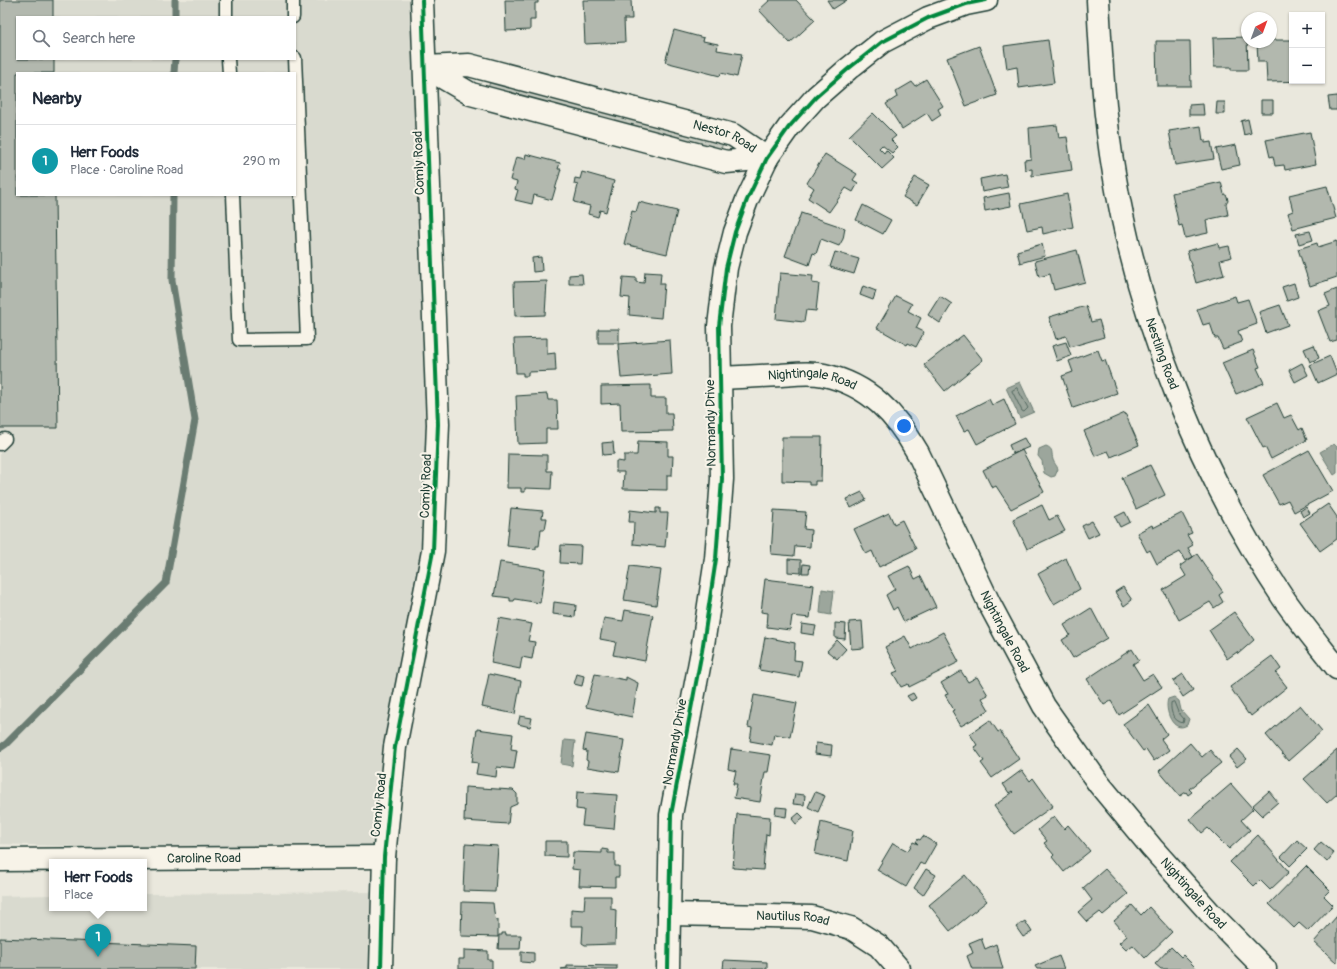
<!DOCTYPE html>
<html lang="en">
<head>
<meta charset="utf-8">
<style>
	:root { --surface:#fff; --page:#f2f2f3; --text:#1f2937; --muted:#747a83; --line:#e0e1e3; --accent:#0b8043 }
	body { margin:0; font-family:Pangolin,sans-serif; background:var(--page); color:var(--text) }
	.controls { position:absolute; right:12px; top:12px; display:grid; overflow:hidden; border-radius:0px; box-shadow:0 1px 3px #0004 }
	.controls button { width:36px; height:36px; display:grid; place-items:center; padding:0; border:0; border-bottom:1px solid var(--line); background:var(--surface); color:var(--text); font:20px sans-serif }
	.compass { position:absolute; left:1241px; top:12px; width:36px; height:36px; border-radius:50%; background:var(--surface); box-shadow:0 1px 3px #0004; rotate:41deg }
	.you { position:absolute; left:904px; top:426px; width:14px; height:14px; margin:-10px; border:3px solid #fff; border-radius:50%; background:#1a73e8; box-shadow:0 0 0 6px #1a73e833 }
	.badge { display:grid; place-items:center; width:26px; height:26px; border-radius:50%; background:var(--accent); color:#fff; font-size:13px; font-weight:700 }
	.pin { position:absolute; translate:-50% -33px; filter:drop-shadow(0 1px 2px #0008) }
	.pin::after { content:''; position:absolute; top:21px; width:14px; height:12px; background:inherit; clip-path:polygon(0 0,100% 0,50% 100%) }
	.popup { position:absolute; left:49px; top:859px; width:98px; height:52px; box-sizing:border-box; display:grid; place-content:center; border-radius:0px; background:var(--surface); filter:drop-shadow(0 1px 3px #0005); font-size:13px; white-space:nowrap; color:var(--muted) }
	.popup b { font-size:15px; color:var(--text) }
	.popup::after { content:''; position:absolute; left:50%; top:100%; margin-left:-8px; border:8px solid transparent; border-top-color:var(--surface) }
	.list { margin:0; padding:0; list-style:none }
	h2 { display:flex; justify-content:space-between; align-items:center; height:52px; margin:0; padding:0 16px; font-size:17px }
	h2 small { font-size:13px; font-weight:400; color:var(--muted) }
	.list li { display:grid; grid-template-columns:26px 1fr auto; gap:12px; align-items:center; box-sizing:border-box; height:72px; padding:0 16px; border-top:1px solid var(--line) }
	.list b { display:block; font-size:15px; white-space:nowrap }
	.list p { margin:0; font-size:13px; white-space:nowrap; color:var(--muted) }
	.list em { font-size:13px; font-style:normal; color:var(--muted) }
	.icon { flex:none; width:22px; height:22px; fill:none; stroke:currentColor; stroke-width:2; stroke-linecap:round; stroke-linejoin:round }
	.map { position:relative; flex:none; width:1337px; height:969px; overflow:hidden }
	.search { position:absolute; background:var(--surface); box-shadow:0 1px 3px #0004; left:16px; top:16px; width:280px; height:44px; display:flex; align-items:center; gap:10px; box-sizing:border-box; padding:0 14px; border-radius:0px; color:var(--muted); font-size:15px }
	.panel { position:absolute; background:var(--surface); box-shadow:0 1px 3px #0004; left:16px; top:72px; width:280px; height:124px; border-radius:0px }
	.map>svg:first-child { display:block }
	.built { fill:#d9dacf; fill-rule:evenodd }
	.green { fill:#c8ccc1; stroke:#74847a }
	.water { fill:#9ca69c; stroke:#6a7c72 }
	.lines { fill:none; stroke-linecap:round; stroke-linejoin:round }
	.shore { stroke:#51675e; stroke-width:1 }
	.stream { stroke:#6a7c72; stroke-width:7 }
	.building { fill:#b2b8ae; stroke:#1f3d34 }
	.lane-casing { stroke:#1f3d34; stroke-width:15 }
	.street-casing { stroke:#1f3d34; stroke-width:25 }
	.secondary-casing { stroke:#1f3d34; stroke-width:25 }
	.lane { stroke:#f7f3e8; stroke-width:12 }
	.street { stroke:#f7f3e8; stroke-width:22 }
	.secondary { stroke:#f7f3e8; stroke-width:22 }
	.cycleway-casing { stroke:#f7f3e8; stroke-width:6 }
	.cycleway { stroke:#00873e; stroke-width:4 }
	.labels { text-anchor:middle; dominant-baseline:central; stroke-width:4; stroke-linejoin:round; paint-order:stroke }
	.street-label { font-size:13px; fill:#1f3d34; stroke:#f7f3e8 }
</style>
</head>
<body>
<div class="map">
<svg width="1337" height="969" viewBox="0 0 1337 969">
	<rect width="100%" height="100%" fill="#eae8dd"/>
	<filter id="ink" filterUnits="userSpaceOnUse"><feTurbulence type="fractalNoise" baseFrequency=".025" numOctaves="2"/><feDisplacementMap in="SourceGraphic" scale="8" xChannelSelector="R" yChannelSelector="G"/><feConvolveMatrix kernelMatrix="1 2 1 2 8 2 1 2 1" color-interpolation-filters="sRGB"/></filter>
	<g filter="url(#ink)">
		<!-- built -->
		<path class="built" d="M0,0H422L438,424L384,857L0,844ZM17,17H295V59H17ZM17,73H295V195H17Z
			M383,892L381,969H0V896L52,895V908H144V894Z"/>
		<!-- green -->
		<path class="green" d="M490,81L723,142L721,150L488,89Z"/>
		<!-- water -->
		<path class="water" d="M1020,382L1034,412L1020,418L1006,388Z
			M1334,444L1337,447V473L1334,475L1320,452Z
			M1046,446C1054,449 1051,453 1053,460C1054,463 1057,466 1058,469L1055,476L1051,477L1044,473L1042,461L1038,456L1039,449Z
			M822,589L834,591L831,615L820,613Z
			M1174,697L1179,701L1181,710L1189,719L1187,725C1173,734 1164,710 1168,699Z
			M564,740L575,741L572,766L561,764Z"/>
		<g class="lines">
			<!-- shore -->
			<path class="shore" d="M1017,388L1028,408L1024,412L1022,411L1012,391Z
				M1174,702L1178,712L1184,719L1183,723C1174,721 1170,713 1171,703Z"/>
			<!-- stream -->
			<path class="stream" d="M175,17V0
				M174,73L175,59
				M0,748L6,744L166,583L195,420L172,280L173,195"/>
		</g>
		<!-- building -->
		<path class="building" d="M0,0H53V17H17V59H54V73H17V195H55L58,428H0Z
			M505,0H538V3H535V20H530V30L506,31Z
			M583,0H631L632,19H624L625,42L585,44Z
			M770,0H796L815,20L790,43L759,10Z
			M827,0H847L833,9Z
			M674,30L704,38L703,41L718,44L717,50L742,54L737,77L721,73L720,76L665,62Z
			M1247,37L1248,70H1231V67H1214L1213,38Z
			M1048,40L1054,83L1019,88L1017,67L1007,69L1004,46Z
			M1271,40H1292V81H1311L1267,82L1266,62H1258L1257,43L1271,42Z
			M1156,41H1190L1191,86H1157Z
			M979,46L997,95L966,106L947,58Z
			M926,79L943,106L938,109L941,115L932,121L927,113L902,129L886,104L897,97L895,92L912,82L915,86Z
			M1337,96V110H1330L1328,97Z
			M1261,100H1273V113H1261Z
			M1217,102H1225V114H1216Z
			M1203,104L1204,115H1189V105Z
			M873,113L896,136L891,140L898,147L892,153L882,145L879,148L884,153L886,150L894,158L882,169L849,136Z
			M1248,119L1251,133L1244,135L1241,121Z
			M1057,125L1059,138L1067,137L1072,170L1032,176V169L1025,170L1024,160L1031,159L1029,128Z
			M1201,126L1203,141L1205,140V143L1211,142L1214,159L1175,165L1169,131Z
			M1310,132L1316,164L1285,170L1284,165L1275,166L1273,156L1270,157L1266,140Z
			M1236,145L1240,165L1221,169L1216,149Z
			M526,154L560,163L558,169H561L552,200L534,195L532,204L515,200L518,190L515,189L517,182L510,180L516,157L525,159Z
			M825,154L857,174L853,180L858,183L853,192L846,188L829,212L808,198L814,188L807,183Z
			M582,172L614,181L606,212L600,210L598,217L588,214L590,206L574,202L578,185L574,184L575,178L580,179Z
			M1005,174L1008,187L982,192L980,179Z
			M915,177L929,185L917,205L903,197Z
			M1221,182L1224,194L1227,196L1228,201L1226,204L1228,215L1206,220L1208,233L1185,238L1182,225L1179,226L1172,193Z
			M1327,186L1336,218L1293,229L1288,213L1293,211L1289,195Z
			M1009,193L1011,206L985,211L983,198Z
			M1067,194L1073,227L1043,234L1042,227L1027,230L1021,204Z
			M639,202L677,211L667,254L624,244L632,211L636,212Z
			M863,205L891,220L883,234L856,220Z
			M801,213L845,228L843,239L839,246L821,239L816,254L813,253L809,265L785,256Z
			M1310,231L1313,240L1299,244L1296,234Z
			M1337,241V277L1310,286L1298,249L1317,243L1318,247Z
			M1218,243L1219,248L1229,246L1232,257L1220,260L1224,275L1196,283L1187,251Z
			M1042,244L1045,256L1020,263L1017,251Z
			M1077,250L1085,282L1054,290L1050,274L1039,277L1035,261Z
			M835,252L859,259L854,274L830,267Z
			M541,257L542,271L533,272L532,258Z
			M645,272L661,273L660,284H664L661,318L629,315L630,298L621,297L623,277L636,278V282L644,283Z
			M780,273L813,276L812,283L819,284L816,311L806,310L804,322L776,319Z
			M582,274L583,284H569V275Z
			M547,281L545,315L515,316L514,282Z
			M1294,283L1298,297L1287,301L1282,287Z
			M863,286L876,291L873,300L860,295Z
			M1337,289V340L1330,342L1318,311L1330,306L1325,294Z
			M896,296L912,304L908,311L921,318L916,328L924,332L916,347L908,343L907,345L877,328Z
			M940,296L952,304L940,323L928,315Z
			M1235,296L1237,302L1248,299L1257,324L1238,331L1242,342L1223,349L1218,338H1215L1210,323L1203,325L1197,309Z
			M1280,305L1288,325L1266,333L1259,312Z
			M1086,306L1091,322L1099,320L1104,337L1070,347L1066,336L1056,339L1049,317Z
			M598,329H619V343H598Z
			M963,335L983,360L945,391L924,365Z
			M547,338V354L555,353L556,371L528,372V376H523V373H516L514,339Z
			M670,340L672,374L621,378L618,344Z
			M1066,342L1071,356L1057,361L1052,346Z
			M1314,345L1319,358L1310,362L1304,349Z
			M1098,350L1102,361L1105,360L1117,393L1073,408L1062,376L1073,372L1069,361Z
			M1253,350L1260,367L1257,368L1264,383L1236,394L1222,363Z
			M1330,356L1337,374L1318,383L1310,365Z
			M1302,363L1308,375L1295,382L1289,370Z
			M651,385V398H666V413H672L673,431L621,432L620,403L601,404V386Z
			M547,394L548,400H557L558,429H546V443L518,444L516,396Z
			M989,399L992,405L1004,399L1015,424L977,444L969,429L964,431L956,416Z
			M1277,403L1284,418L1291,415L1299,430L1302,428L1307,440L1271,459L1265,447L1263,448L1247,417Z
			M1125,413L1139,445L1111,457L1108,451L1095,456L1084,431Z
			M782,437H822L821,481H815V485H809V482L782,481Z
			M1024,438L1029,447L1013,454L1009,445Z
			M638,441L668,442V456H673L672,475H667V490L623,489L624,472H616V461L624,462V455H637Z
			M613,442L614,454L603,455L602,443Z
			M1022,450L1044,492L1011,509L996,486L992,488L983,470Z
			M1309,450L1333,491L1294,512L1288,500L1279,504L1263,475Z
			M508,454L547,455V471H552L551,489L525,488V492H521V488H507Z
			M1150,465L1165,495L1136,509L1122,478Z
			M862,492L866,500L851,508L847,499Z
			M1328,504L1337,517V539L1320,551L1300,523Z
			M1042,505L1049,520L1057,516L1065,531L1027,549L1013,519Z
			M1306,507L1310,513L1303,517L1300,511Z
			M511,508L543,511L542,518H547L545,529H541L539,546H536V549L507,546Z
			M656,508H660V513H668L665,547L633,544L634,522H629L630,510L656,513Z
			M774,510L806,512L804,529L811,530L810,547L795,546L794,556L771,554Z
			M1125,512L1130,522L1120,527L1115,517Z
			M889,513L894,524L902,520L916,549L879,567L872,551L866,554L854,529Z
			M1182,513L1192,533L1187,535L1193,545L1188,548L1193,557L1185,561L1180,552L1157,564L1150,550L1147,552L1137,533L1152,525L1153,528Z
			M1092,521L1099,533L1088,538L1082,526Z
			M561,545L581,546L580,564L560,563Z
			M1197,554L1223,592L1219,595L1223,602L1214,608L1210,602L1179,620L1163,590L1186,576L1180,566Z
			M1066,558L1080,589L1054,604L1038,574Z
			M788,559L801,560V573L788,572Z
			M500,562L545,569L540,603L515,599L514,601H510V598L494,596Z
			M803,564L810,565L809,573H802Z
			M630,566L661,570L656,605L624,600Z
			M909,566L915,579L921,576L936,607L904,622L897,607L893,610L886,595L895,589L888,576Z
			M765,579L814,585L810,618L792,616L790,630L767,627L768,613L761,612Z
			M1123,587L1132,600L1124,606L1115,592Z
			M554,602L576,605L575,617L553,614Z
			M1091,608L1107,638L1073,658L1062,640L1070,635L1064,625Z
			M625,610L653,615L645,661L613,655L616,642L600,639L604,618L623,621Z
			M1234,612L1254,640L1238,654L1237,652L1227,659L1209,630Z
			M499,618L532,624L528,641L535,642L532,659L522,657L520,669L491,663Z
			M862,621L864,648L851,649L849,622Z
			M835,623L846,624L845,639L835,638Z
			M802,624L816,626L814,635L801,633Z
			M943,632L959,662L909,687L908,684L901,687L893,673L898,671L885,647L905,636L912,649Z
			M765,637L795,643L794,660L802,661L799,677L759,670Z
			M837,640L846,649L837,659L827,651Z
			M1132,649L1139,660L1133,664L1143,680L1153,674L1162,687L1119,715L1111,701L1104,705L1087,679Z
			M1272,656L1281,669L1276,673L1287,687L1251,716L1249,713L1248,714L1230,687Z
			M961,671L968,682L977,677L988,695L982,698L989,710L961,726L952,711L954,710L945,695L948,694L941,683Z
			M489,674L521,681L515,714L482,707Z
			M577,674L584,676L582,686L574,684Z
			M595,674L626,680V677L638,683L632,717L586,707Z
			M1183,674L1193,690L1183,697L1173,681Z
			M913,693L916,698L911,701L907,696Z
			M754,695L797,703L790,737L774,734L772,745L750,741L752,728L748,727Z
			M1149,705L1167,734L1161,739L1169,750L1154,761L1146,749L1143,751L1123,724Z
			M1300,705L1322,731L1288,761L1266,735Z
			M520,716L532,718L530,727L518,724Z
			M990,720L998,732L1000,731L1019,759L992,778L981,763L984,761L974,747L977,745L970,734Z
			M477,729L513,734L511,749L517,750L514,769L497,767L496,777L476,774L478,763L472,762Z
			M586,734L624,740L619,772L587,767L588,761L586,760L587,751L583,750Z
			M816,743L832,745L831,756L815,754Z
			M1190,743L1202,757L1210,750L1221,763L1189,789L1192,792L1188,795L1186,792L1180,796L1159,771Z
			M731,749L771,755L768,772H765L760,802L734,798L737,784H733L736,771L728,769Z
			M1238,749L1247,759L1237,767L1229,757Z
			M1337,750V794L1327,803L1304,779Z
			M1022,770L1030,781L1033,778L1053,806L1014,834L994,806L1013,792L1012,791L1009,793L1003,784Z
			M1231,784L1253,809L1241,820L1250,830L1229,849L1208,828L1202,833L1190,819Z
			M465,787L513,790L517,794V804L510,807L508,824L464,821Z
			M1269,791L1278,802L1262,816L1252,806Z
			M577,792L617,795L614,829L582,826L584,810L576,809Z
			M815,792L825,796L818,812L808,807Z
			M795,794L805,795L804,805L793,804Z
			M776,807L787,808L786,817L775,815Z
			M799,813L804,818L796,824L792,819Z
			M737,814L770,817L769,835L766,834L763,870L733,868Z
			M1054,816L1064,829L1068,825L1090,851L1064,872L1052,857L1054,855L1044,843L1047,841L1038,830Z
			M821,822L853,831L848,861L815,854Z
			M1258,835L1289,872L1270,890L1260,880L1254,886L1230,862Z
			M923,836L936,844L924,865L920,863L906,887L877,870L893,843L908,851L913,842L918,844L916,842L918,839L920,840Z
			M1297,840L1307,849L1290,866L1281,857Z
			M545,841H567V857L545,856Z
			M1321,842L1334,853L1327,862L1314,850Z
			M465,844L498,846L495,892L463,891Z
			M602,849L608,850V853H615V866H619V877H615V887L579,886L580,870L572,869L573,852L602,853Z
			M1306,866L1330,890L1324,896L1333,905L1308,931L1299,923L1294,928L1269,904Z
			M926,869L936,875L923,895L914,888Z
			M1105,869L1128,894L1103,915L1100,912L1087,922L1078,912L1092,900L1083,888Z
			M965,875L987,901L950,931L929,905Z
			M585,896H611V909L616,910L615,944L585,945L582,943L583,926H571V909L584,910Z
			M462,902L493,903L495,920H498V937L461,936Z
			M1132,905L1141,915L1149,907L1172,932L1145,958L1133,945L1126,950L1119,943L1127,936L1114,921Z
			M1337,916V963L1314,942Z
			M1025,921L1032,932L1023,937L1016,927Z
			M502,933H506V935H521L520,949H498L499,935H502Z
			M0,938L196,946L195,969H0Z
			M981,938L985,949L996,944L1003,969H972L967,956L973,953L969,943Z
			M1171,947L1181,957L1183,955L1197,969H1161L1155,964Z
			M464,950L488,951V960H492V969H459V959H464Z
			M521,952L534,953V963L521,962Z
			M1059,956L1064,969H1037L1035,966Z
			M724,960L767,962V969H723Z
			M567,965L617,966V969H561L567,968Z"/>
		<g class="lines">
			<defs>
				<path id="lane" d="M226,0V17
					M293,0V17
					M228,59L229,73
					M233,195L239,340L307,339L295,58
					M0,444L5,439"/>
				<g id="street">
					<path id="s1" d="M1098,0C1101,58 1104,116 1114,173C1139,322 1200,474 1284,599C1300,622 1319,645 1337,668"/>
					<path id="s2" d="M425,67L469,65L733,135L767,158"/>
					<path d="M425,67L471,94L726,162L767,158"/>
					<path id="s3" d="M720,378C740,377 761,376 781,375C795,374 810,372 824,375C869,385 896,414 918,453L990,605L1044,706L1099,784L1152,848L1212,915L1265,969"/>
					<path id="s4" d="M0,860L384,857"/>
					<path id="s5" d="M669,914L812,917L851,928L879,946L899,969"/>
					<path d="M668,969L671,815L702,651L716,559L722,479L719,326L726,268L735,232L747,200L767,158L789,127L816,97L848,69L882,42L928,18L966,4L986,0"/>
				</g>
				<path id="secondary" d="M381,969L384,857L395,747L433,551L438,424L422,0"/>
			</defs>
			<!-- lane casing -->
			<use href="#lane" class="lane-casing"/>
			<!-- street casing -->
			<use href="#street" class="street-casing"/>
			<!-- secondary casing -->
			<use href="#secondary" class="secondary-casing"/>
			<!-- lane -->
			<use href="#lane" class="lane"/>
			<!-- street -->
			<use href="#street" class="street"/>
			<!-- secondary -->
			<use href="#secondary" class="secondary"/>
			<defs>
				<path id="cycleway" d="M381,969L384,857L395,747L433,551L438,424L422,0
					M668,969L671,815L702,651L716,559L722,479L719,326L726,268L735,232L747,200L767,158L789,127L816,97L848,69L882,42L928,18L966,4L986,0"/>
			</defs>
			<!-- cycleway casing -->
			<use href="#cycleway" class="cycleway-casing"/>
			<!-- cycleway -->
			<use href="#cycleway" class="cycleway"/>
		</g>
	</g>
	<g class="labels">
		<!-- street labels -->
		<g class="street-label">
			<text stroke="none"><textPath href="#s2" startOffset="310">Nestor Road</textPath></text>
			<text transform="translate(419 163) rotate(-92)">Comly Road</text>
			<text stroke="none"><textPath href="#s1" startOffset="361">Nestling Road</textPath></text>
			<text stroke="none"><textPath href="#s3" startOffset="93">Nightingale Road</textPath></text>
			<text transform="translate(711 423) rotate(-91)">Normandy Drive</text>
			<text transform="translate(426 486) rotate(-88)">Comly Road</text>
			<text stroke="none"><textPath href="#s3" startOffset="429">Nightingale Road</textPath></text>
			<text transform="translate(675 742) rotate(-80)">Normandy Drive</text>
			<text transform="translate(379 805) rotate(-84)">Comly Road</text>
			<text stroke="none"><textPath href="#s4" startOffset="204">Caroline Road</textPath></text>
			<text stroke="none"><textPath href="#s3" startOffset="753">Nightingale Road</textPath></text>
			<text stroke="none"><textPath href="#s5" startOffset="124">Nautilus Road</textPath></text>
		</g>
	</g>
</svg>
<div class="controls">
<button>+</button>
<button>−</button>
</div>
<svg class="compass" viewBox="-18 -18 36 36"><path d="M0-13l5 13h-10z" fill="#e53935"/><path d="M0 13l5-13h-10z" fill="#747a83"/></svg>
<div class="you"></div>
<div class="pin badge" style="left:98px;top:957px;background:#0f9aa8">1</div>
<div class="popup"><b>Herr Foods</b>Place</div>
<div class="search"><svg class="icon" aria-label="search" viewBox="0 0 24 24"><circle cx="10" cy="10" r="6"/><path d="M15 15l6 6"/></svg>Search here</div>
<section class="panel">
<h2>Nearby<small></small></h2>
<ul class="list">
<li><span class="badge" style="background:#0f9aa8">1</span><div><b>Herr Foods</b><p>Place · Caroline Road</p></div><em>290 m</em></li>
</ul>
</section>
</div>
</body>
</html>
